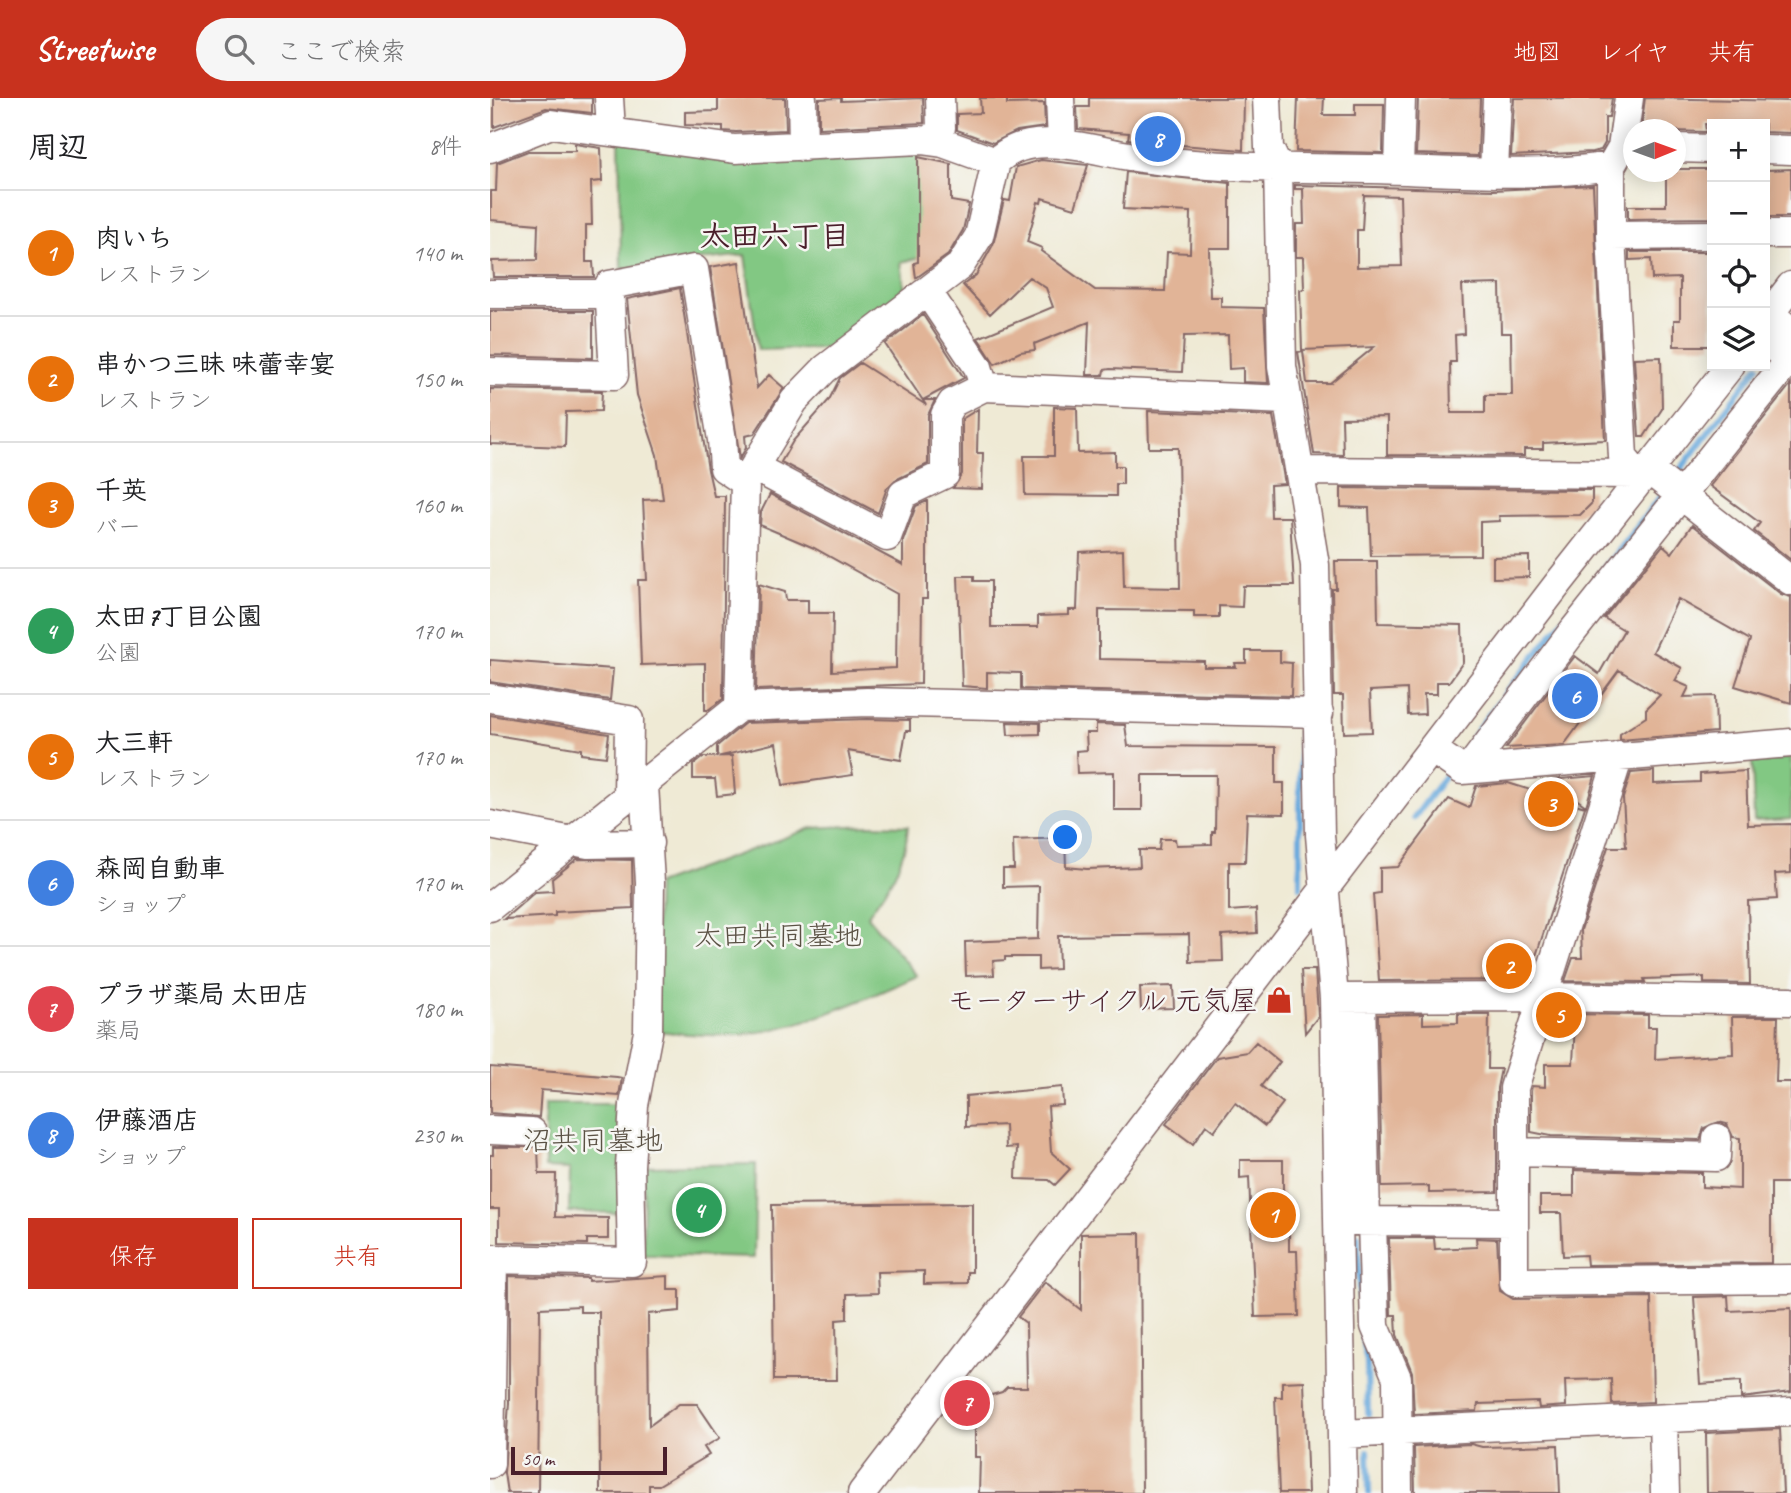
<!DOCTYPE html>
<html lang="ja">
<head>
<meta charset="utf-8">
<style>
	:root { --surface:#fff; --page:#f6f6f6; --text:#202124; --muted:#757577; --line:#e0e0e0; --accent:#c8321e }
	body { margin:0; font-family:Caveat,"Klee One",sans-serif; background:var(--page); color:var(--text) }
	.controls { position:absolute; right:21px; top:21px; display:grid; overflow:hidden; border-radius:0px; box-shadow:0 4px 18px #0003 }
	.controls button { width:63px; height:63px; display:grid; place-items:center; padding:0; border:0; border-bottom:2px solid var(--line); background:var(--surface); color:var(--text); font:35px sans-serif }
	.compass { position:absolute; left:1133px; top:21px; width:63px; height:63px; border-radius:50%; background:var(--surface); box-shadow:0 4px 18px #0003; rotate:89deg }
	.scale { position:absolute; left:21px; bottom:18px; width:156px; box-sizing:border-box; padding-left:7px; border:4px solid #4a1f2b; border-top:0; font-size:19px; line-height:24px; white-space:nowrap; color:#4a1f2b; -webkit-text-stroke:5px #f6f6f2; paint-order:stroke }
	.you { position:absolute; left:576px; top:740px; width:24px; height:24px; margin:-18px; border:5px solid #fff; border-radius:50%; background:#1a73e8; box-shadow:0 0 0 10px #1a73e833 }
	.badge { display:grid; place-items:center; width:46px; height:46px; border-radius:50%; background:var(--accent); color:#fff; font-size:23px; font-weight:700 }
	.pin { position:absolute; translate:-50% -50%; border:4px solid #fff; box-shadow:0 2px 7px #0006 }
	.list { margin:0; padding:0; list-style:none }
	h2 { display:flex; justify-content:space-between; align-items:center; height:91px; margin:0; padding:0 28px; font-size:30px }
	h2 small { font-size:23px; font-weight:400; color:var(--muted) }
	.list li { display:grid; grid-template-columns:46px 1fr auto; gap:21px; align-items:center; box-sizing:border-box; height:126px; padding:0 28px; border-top:2px solid var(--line) }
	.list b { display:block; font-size:26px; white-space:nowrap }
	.list p { margin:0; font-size:23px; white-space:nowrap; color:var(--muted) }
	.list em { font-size:23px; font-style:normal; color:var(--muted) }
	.actions { display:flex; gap:14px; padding:21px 28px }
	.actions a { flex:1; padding:16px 0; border:2px solid var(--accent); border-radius:0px; text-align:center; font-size:24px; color:var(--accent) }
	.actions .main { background:var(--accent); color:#fff }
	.icon { flex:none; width:38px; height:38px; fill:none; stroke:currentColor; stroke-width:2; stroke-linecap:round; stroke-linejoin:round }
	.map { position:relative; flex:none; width:1301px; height:1395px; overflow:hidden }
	header { display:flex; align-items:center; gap:42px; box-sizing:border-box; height:98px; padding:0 35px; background:var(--accent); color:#fff }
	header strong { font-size:33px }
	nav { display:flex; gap:38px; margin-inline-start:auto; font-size:24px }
	.search { width:490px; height:63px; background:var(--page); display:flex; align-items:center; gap:18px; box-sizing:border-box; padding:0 24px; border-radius:38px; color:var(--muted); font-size:26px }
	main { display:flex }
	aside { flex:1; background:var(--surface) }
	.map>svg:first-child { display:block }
	.green { fill:#82c883; stroke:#667457; stroke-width:2 }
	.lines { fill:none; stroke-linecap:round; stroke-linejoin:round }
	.stream { stroke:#6aaadd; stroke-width:6 }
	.building { fill:#e1b497; fill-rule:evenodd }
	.minor-casing { stroke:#846666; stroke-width:31 }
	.minor { stroke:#fff; stroke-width:28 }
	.labels { text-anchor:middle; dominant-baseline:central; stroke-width:5; stroke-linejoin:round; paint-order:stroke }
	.park-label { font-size:28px; fill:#5b5245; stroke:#f6f6f2 }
	.poi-label { font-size:28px; fill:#4a1f2b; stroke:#f6f6f2; text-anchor:end }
	.neighbourhood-label { font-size:30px; font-weight:bold; fill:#4a1f2b; stroke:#f6f6f2 }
</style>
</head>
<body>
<header>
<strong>Streetwise</strong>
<div class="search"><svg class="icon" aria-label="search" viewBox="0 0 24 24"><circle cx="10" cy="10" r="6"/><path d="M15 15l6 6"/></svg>ここで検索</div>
<nav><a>地図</a><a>レイヤ</a><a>共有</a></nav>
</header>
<main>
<aside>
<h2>周辺<small>8件</small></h2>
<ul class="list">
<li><span class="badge" style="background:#e8710a">1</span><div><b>肉いち</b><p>レストラン</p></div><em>140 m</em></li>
<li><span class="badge" style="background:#e8710a">2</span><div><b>串かつ三昧 味蕾幸宴</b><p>レストラン</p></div><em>150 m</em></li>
<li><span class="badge" style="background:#e8710a">3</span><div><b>千英</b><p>バー</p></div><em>160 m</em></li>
<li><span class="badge" style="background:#2e9e5b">4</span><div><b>太田7丁目公園</b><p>公園</p></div><em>170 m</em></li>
<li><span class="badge" style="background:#e8710a">5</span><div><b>大三軒</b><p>レストラン</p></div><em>170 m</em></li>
<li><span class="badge" style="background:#3f7fe0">6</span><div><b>森岡自動車</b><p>ショップ</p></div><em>170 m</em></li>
<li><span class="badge" style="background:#e0444e">7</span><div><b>プラザ薬局 太田店</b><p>薬局</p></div><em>180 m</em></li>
<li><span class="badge" style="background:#3f7fe0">8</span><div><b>伊藤酒店</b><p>ショップ</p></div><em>230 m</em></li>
</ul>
<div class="actions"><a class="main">保存</a><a>共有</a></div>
</aside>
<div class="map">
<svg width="1301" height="1395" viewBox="0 0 1301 1395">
	<rect width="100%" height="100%" fill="#f6f6f2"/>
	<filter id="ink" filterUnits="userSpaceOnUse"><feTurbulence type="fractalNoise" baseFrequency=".0143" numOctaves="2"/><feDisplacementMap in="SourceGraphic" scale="14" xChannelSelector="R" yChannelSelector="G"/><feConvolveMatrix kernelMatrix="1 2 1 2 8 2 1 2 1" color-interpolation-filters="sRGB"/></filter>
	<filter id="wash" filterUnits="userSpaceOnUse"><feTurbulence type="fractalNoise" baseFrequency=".00686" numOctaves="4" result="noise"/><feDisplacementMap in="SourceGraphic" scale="28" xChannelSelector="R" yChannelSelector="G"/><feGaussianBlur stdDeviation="1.57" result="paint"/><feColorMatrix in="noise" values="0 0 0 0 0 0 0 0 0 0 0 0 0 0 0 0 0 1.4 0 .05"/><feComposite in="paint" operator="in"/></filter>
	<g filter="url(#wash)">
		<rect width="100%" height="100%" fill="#efead5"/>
		<!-- green -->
		<path class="green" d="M129,33L245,51L431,42L434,159L411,164L417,208L360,249L268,252L255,157L131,171Z
			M1301,660V721L1264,723L1262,662Z
			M379,727L418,728C416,764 398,790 377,818L427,878C371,903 311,930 249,937C221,939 191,935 163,933L167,786L321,730Z
			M55,1006H140L139,1115L79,1114L80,1071L55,1070Z
			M266,1066L264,1160L153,1157L154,1068Z"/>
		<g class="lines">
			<!-- stream -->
			<path class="stream" d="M1182,383L1268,268
				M810,609L813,564
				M969,660L993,624L1174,394
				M924,720L960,671
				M810,789V623
				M868,1138L870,1223L877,1266L878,1316
				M878,1353L879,1395"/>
		</g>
		<g id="blocks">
			<!-- building -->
			<path class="building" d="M4,0H102V15L56,10L4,29Z
				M228,0H295L296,32L246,34L233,33V28L195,27V14L228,13Z
				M351,0V3L433,0L434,25L329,30V1Z
				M490,0H517V6L554,5L555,29L527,33L503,45L467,32V16L491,15Z
				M599,0H754L753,52L666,45L638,41L639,35L588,31L587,9H599Z
				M808,0H834L833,17H865V6H894L893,55L806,53Z
				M928,0H990L988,58L926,56Z
				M1024,0H1122L1119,19H1115V45L1111,52L1102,54L1021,58Z
				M1155,0L1301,3V35L1275,34V26H1215L1216,34L1151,32Z
				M85,46L111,50L112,83L101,84L102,127H96V164H103L104,179H3L2,163L47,162L48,126L1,122V93H6L7,65L38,53H85Z
				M428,59L461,66V103L479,106L473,132L458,157L426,180L424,165L428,164Z
				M551,62L598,67L585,110L552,100L551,105L548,104L537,144L552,150L551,153L605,192L675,193L677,154L700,155L701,114L633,111L636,74L740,85V150H719L720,199H731V209L774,210L778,285L753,284V270L739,271L738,237L694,238L692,274L620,271L614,272L613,277H597L599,224L544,246L545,252L530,254L505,266L488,240L563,209L556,190L539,179L500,216L473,187L486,177L503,147L514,102L520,103L526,69Z
				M1186,71H1222V120L1138,121V108H1176V74H1186Z
				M1301,71V119H1275L1277,72Z
				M805,87L1004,92L1103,87L1115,342L1053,345V351H1034V358L897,357V319L852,320L853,357L824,356L808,254L813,253L817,285H840L884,249L812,252L810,192L814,191L813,159H806V126H814L813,91H805ZM874,97L910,98L912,168L867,169V132H872ZM1010,186L1011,235H1021L1022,297H995V315H961L960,264H966L965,237L974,236L972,187Z
				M1139,154H1222V248H1184V222H1190V180L1162,181L1161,161L1139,162Z
				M249,164L267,290L279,277L294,290L264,336L255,338L256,350L250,360L220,169Z
				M190,190L218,372L224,398H235L233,601L218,612H215V565L151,567L148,482H157L153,402L173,401L167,357L147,297L137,201Z
				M0,213H103V260L0,257Z
				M433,217L474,280L433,302H445L438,317V366L405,382L397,390L388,415L291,364L303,343L339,302L350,280L370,265L436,307L395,246Z
				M1171,259L1172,311L1154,339H1149L1144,260Z
				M1301,286V462L1264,433L1270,425L1220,388Z
				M0,291L112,293L111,313L76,314L75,349L0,346Z
				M564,309L587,310L588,355L625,354V368H633V386H626V398L535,397L534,358H564Z
				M488,311L487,355H493L492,391L463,390L472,376V321Z
				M658,313L783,318L795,386L780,387L781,419H800L804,488H753L752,509L729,508V519H704V513L609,512V561L714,563V569H746L745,565H756V553H790V564L802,565L801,598L531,591V575L497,574V590L472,588L468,478H484V483H501V529H548V518L579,517V512H587L589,454L633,452L634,489L690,490L688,350H659Z
				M851,390L1102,392V405L1090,417L1009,418L1010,423L990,424V457L881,458L879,410L851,409Z
				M280,396L413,467V443L426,408L437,403V501H432L431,586L266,592L269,486L295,494L296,502H318V515H343L342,573L406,570L407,496L324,450L270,427L271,414Z
				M1202,427L1291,496L1301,499V605L1245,588L1260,542L1188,501L1163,554L1192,570L1185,583L1199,589L1194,599L1225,598L1226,634L1130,642V636L1156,619V611L1170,597L1129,572L1074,647L1016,650L1085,558L1109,576L1134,532L1114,520L1173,447L1182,455Z
				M1039,458V479L1003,480V459Z
				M845,463H887L888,525L972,527L973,564L959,584H947V596H934L935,616L918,617L917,591L880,593L882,634L854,635L853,597H844L842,491H846Z
				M0,562L123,571L120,602L0,584Z
				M0,617L119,636L116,659L91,656V651L0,636Z
				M377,621L420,622V633H416L411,662L358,653L363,677L293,687L286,645L227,659V648L255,625Z
				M517,624L550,625V636L518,637Z
				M606,626L635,627L638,648L786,649V685H794V716L757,715L755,764H739V813L766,811L767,835L732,837L733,863L700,864L699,836L568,838L569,871L548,872V859H515V862L503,863L504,877L476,878L475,844L548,841L549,788L513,789V771H524L523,742L575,740L576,769L597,771L650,769L649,752H669L670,741H685L686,747L722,746V734H725L726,677H652V712H624V674L587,675L586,653L597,652L596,635H606Z
				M242,658L245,696L227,698L225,681H203V667L213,659Z
				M1164,673V686L1210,684V676L1256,673L1258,727L1301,726V775L1285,776L1287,801L1258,803L1260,886L1214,885V879L1154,881L1155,884L1075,883L1083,860H1092L1091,832L1118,749H1136L1133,700L1141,675Z
				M1105,678L1096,708L1059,682Z
				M1018,685L1095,709L1038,882L889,883L883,796L890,795V770L908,769L959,701L979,710L986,688Z
				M87,761L142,762L143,810L65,814V818L14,821L45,794L63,793L62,781Z
				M811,872H825L827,901L828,919L815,935Z
				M683,888L684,910L651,911L650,889Z
				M933,916V926L968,925V916H999L998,971H1011L1007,990V1094L939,1095V1088L892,1089L888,917Z
				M1071,916L1158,917V929H1166L1165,961L1243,956L1242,919H1288L1286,984H1301V1085H1281V1165L1097,1167L1096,1157L1073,1158L1071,1115H1050V1098H1084V1072L1212,1075V1089L1250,1091V1040L1243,1039L1237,1026L1229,1024L1214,1030L1210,1042L1061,1038L1041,1034V993L1042,988L1055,989V966H1083L1085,924L1071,923Z
				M766,944L790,964L771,988L793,1005L775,1028L745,1005L724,1033L716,1027L703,1046L676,1026L727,959L757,954Z
				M0,969L127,979L132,980L129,998L51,992L49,1019L0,1015Z
				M572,989L573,1007L558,1008L561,1054L580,1071L565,1087L559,1082L526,1081L527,1049L516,1050L515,1027L476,1029V998Z
				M3,1049H48L49,1076H66L65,1119L118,1120V1141H97V1146L9,1144V1111H0V1057H3Z
				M750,1062H793V1137H799V1153H807L809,1218L765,1219L759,1079L750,1080Z
				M482,1105V1174H478V1185L434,1186V1173L387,1174L388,1195L357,1196V1221L346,1222L347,1282H284L282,1107Z
				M650,1135L652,1395H489L490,1359H485V1316L481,1303L512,1294L517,1289H537L536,1225L528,1219L555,1184L591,1212V1136Z
				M899,1140H944L945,1151L987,1149L986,1140L1007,1141L1010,1193L1023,1201L1161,1199L1163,1304L1122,1306L1121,1281L1075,1282L1076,1308L1049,1310L1048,1304L988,1306L987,1313L924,1316L922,1274L907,1237L906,1217H901Z
				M19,1178L98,1180V1183L178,1178V1192H190V1213L158,1216L159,1328L189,1306H207L230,1340L214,1349L219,1357L169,1387H159V1395H110L109,1214H90V1208L50,1210L48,1395H17L14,1375L19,1305Z
				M1238,1198L1239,1213L1301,1210V1294L1251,1300V1283L1210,1286L1204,1199Z
				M814,1283L818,1395H789L785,1299H792V1284Z
				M1290,1331L1293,1395H1217L1216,1335Z
				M981,1346L992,1349L1068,1347L1070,1395H925L924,1349Z"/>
		</g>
	</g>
	<g filter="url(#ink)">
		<use href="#blocks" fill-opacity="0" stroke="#846666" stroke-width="2"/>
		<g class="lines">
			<defs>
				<path id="minor" d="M119,0L121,32
					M312,0L313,49
					M570,0L572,45
					M777,0L779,50L788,69L792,268L825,467L830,737L844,900L853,1395
					M1139,0L1132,49L1121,68V138L1133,359L1151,381
					M442,43L451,30L450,0
					M0,50L61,26L245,51L431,42L453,45L506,64
					M1186,50L1222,51
					M1275,51L1301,52
					M909,72L911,0
					M1004,75L1007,0
					M1275,136H1301
					M1121,138L1222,137
					M437,193L488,269L494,289
					M0,196H119
					M1280,216L1301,233
					M1275,222L1301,188
					M1275,242L1299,262
					M0,274L124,277L119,187L204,171L232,342L234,370L255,384
					M264,369L397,439L413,396L455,376V317L462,305L494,289L796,302
					M812,373L1145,376
					M1160,373L1301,483
					M0,600L139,622L138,700
					M249,609L255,384L304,303L335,271L470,168L489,138L506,64C537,31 595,50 633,57C714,72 800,69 882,71C962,73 1042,80 1121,68
					M942,651L972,672L1301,645
					M1129,658L1024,990V1184L1301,1181
					M979,671L1083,533L1301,259
					M0,727L98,746L159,745
					M0,809L249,609L377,604L829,615
					M844,900L1052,899L1301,903
					M871,900L876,1123
					M0,1032L42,1034
					M1024,1054L1226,1059L1227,1040
					M863,1123L1024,1124
					M882,1123L885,1228L907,1280L908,1395
					M0,1161H3L0,1366
					M3,1161L142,1164L140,1068L144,1007L158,934L160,784L154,687
					M1173,1322L1175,1395
					M852,1336L1301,1314
					M372,1395L1067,487L1240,268"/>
			</defs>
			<!-- minor casing -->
			<use href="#minor" class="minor-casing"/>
			<!-- minor -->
			<use href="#minor" class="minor"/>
		</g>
	</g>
	<!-- icons -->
	<defs>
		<symbol id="shop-bare" viewBox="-9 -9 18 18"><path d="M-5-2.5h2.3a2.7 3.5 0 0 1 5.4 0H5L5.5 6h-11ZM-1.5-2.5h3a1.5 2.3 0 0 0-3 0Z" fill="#c8321e" stroke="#f6f6f2" stroke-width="2.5" paint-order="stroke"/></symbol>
	</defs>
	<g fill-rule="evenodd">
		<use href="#shop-bare" x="770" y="883" width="38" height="38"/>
	</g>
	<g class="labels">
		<!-- park labels -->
		<g class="park-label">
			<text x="288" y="837">太田共同墓地</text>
			<text x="103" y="1042">沼共同墓地</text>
		</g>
		<!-- poi labels -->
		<g class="poi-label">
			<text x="768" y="902">モーターサイクル 元気屋</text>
		</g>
		<!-- neighbourhood labels -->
		<g class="neighbourhood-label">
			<text x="285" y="138">太田六丁目</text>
		</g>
	</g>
</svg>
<div class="controls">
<button>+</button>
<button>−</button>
<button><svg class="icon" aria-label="locate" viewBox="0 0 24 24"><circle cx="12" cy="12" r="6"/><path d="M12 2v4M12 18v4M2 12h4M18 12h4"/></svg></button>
<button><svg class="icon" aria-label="layers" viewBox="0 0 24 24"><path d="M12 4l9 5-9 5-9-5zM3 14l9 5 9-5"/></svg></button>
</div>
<svg class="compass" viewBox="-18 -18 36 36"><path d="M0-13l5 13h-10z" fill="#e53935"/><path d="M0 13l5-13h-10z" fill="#757577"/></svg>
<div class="scale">50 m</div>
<div class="you"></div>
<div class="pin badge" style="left:783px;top:1117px;background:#e8710a">1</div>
<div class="pin badge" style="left:1019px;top:868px;background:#e8710a">2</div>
<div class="pin badge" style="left:1061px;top:706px;background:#e8710a">3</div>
<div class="pin badge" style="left:209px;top:1112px;background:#2e9e5b">4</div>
<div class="pin badge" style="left:1069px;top:917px;background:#e8710a">5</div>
<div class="pin badge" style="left:1085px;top:598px;background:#3f7fe0">6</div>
<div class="pin badge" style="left:477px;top:1305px;background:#e0444e">7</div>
<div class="pin badge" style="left:668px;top:41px;background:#3f7fe0">8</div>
</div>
</main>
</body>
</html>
